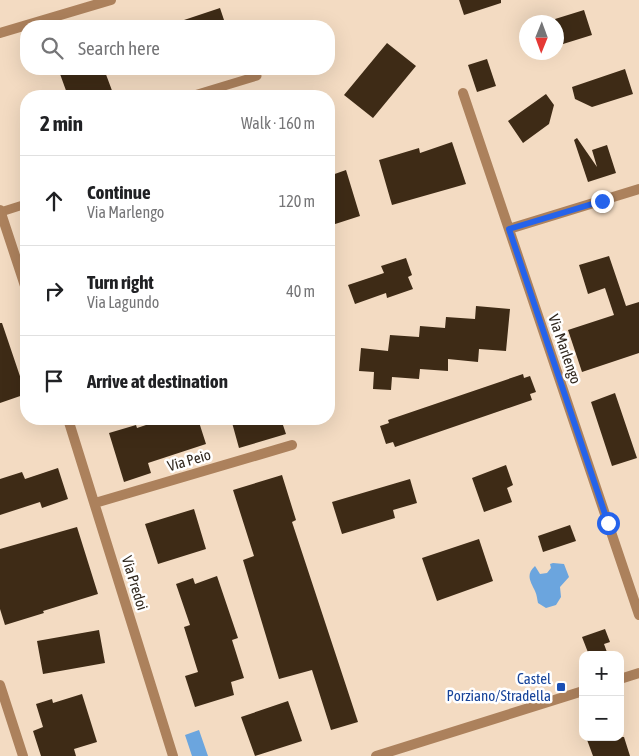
<!DOCTYPE html>
<html lang="en">
<head>
<meta charset="utf-8">
<style>
	:root { --surface:#fff; --page:#f2f2f2; --text:#202124; --muted:#757577; --line:#e0e0e0 }
	body { margin:0; font-family:"Asap Condensed",sans-serif; background:var(--page); color:var(--text) }
	.controls { position:absolute; right:15px; bottom:15px; display:grid; overflow:hidden; border-radius:10px; box-shadow:0 5px 20px #0002 }
	.controls button { width:45px; height:45px; display:grid; place-items:center; padding:0; border:0; border-bottom:1px solid var(--line); background:var(--surface); color:var(--text); font:25px sans-serif }
	.compass { position:absolute; left:519px; top:15px; width:45px; height:45px; border-radius:50%; background:var(--surface); box-shadow:0 5px 20px #0002; rotate:181deg }
	.stop { position:absolute; width:15px; height:15px; margin:-11px; border:4px solid #2563eb; border-radius:50%; background:#fff }
	.stop.end { background:#2563eb; border-color:#fff; box-shadow:0 1px 5px #0008 }
	.list { margin:0; padding:0; list-style:none }
	h2 { display:flex; justify-content:space-between; align-items:center; height:65px; margin:0; padding:0 20px; font-size:21px }
	h2 small { font-size:16px; font-weight:400; color:var(--muted) }
	.list li { display:grid; grid-template-columns:32px 1fr auto; gap:15px; align-items:center; box-sizing:border-box; height:90px; padding:0 20px; border-top:1px solid var(--line) }
	.list b { display:block; font-size:19px; white-space:nowrap }
	.list p { margin:0; font-size:16px; white-space:nowrap; color:var(--muted) }
	.list em { font-size:16px; font-style:normal; color:var(--muted) }
	.icon { flex:none; width:28px; height:28px; fill:none; stroke:currentColor; stroke-width:2; stroke-linecap:round; stroke-linejoin:round }
	.map { position:relative; flex:none; width:639px; height:756px; overflow:hidden }
	.search { position:absolute; background:var(--surface); box-shadow:0 5px 20px #0002; left:20px; top:20px; width:315px; height:55px; display:flex; align-items:center; gap:12px; box-sizing:border-box; padding:0 18px; border-radius:20px; color:var(--muted); font-size:19px }
	.panel { position:absolute; background:var(--surface); box-shadow:0 5px 20px #0002; left:20px; top:90px; width:315px; height:335px; border-radius:20px }
	.map>svg:first-child { display:block }
	.water { fill:#6ba5de }
	.building { fill:#3e2b16 }
	.lines { fill:none; stroke-linecap:round; stroke-linejoin:round }
	.service { stroke:#ac815c; stroke-width:9 }
	.minor { stroke:#ac815c; stroke-width:10 }
	.tertiary { stroke:#ac815c; stroke-width:10 }
	.route { stroke:#2563eb; stroke-width:6 }
	.transit-dot { fill:#1a4fb4; stroke:#fff; stroke-width:2 }
	.labels { text-anchor:middle; dominant-baseline:central; stroke-width:5; stroke-linejoin:round; paint-order:stroke }
	.street-label { font-size:15px; fill:#30271d; stroke:#fff }
	.transit-label { font-size:15px; fill:#164399; stroke:#fff; text-anchor:end }
</style>
</head>
<body>
<div class="map">
<svg width="639" height="756" viewBox="0 0 639 756">
	<rect width="100%" height="100%" fill="#f3dbc2"/>
	<!-- water -->
	<path class="water" d="M553,563L564,564L569,577L560,587L561,597L556,605L546,608L538,603C537,599 537,595 535,591C531,582 525,575 535,566L540,574L547,573L551,568L550,564Z
		M199,730L208,756H192L185,735Z"/>
	<!-- building -->
	<path class="building" d="M459,0H501V3L464,15Z
		M220,8L226,26H172V24Z
		M584,10L592,35L563,44L555,19Z
		M387,43L416,66L373,118L344,95Z
		M487,59L496,86L477,92L468,65Z
		M74,69H104L114,96H68L60,74Z
		M625,69L633,94L592,107L575,99L572,87Z
		M546,94L554,105L549,124L523,143L508,121Z
		M577,138L597,167L592,150L607,145L616,173L588,182L574,140Z
		M452,142L466,184L392,205L379,160L419,148L420,153Z
		M346,170L360,216L329,226V176Z
		M609,256L626,306L639,302V353L582,372L568,330L614,315L605,288L588,294L579,265Z
		M406,258L412,275L408,277L413,289L387,298L386,293L355,304L348,285L384,273L381,266Z
		M476,306L510,309L506,351L479,349L478,362L448,359V371L420,369L419,379L392,377L391,390L373,389L374,372L359,371L361,348L388,351L390,335L419,337L420,326L445,328L446,317L475,319Z
		M0,323H2L26,394L0,403Z
		M523,374L524,378L530,376L536,392L530,394L532,400L395,447L393,442L386,444L380,426L389,423L388,420Z
		M615,393L637,458L612,466L591,402Z
		M164,419H198L206,444L148,463L151,473L124,482L109,433L136,425L137,428Z
		M231,419H281L286,434L239,448Z
		M506,465L513,485L507,488L512,502L484,512L472,478Z
		M58,468L68,499L42,508L40,502L0,515V479L22,472L25,479Z
		M282,475L296,520L292,522L358,722L331,730L312,670L279,679L243,560L254,556L233,490Z
		M410,479L417,503L393,510L395,518L342,534L332,502Z
		M194,509L206,549L158,564L145,524Z
		M570,525L576,541L543,552L538,536Z
		M77,527L98,594L43,611L44,613L5,625L0,609V549Z
		M479,539L493,581L437,601L422,558Z
		M217,576L238,638L232,640L244,678L231,682L234,695L195,707L185,676L198,672L184,627L190,625L176,584L193,578L195,584Z
		M605,629L610,642L604,644L608,655H589L582,637Z
		M99,630L105,663L43,674L37,641Z
		M82,694L97,742L74,749L76,756H41L33,731L43,727L36,704L52,699L53,703Z
		M288,701L302,741L255,756L241,717Z
		M586,737H624L630,756H593Z"/>
	<g class="lines">
		<!-- service -->
		<path class="service" d="M191,96L257,76
			M1,212L26,204"/>
		<!-- minor -->
		<path class="minor" d="M0,33L111,0
			M463,93L639,615
			M0,210L26,289
			M509,229L639,189
			M68,419L173,756
			M95,503L292,445
			M0,685L23,756"/>
		<!-- tertiary -->
		<path class="tertiary" d="M620,679L639,673
			M376,756L583,691"/>
	</g>
	<g class="lines">
		<!-- route -->
		<path class="route" d="M602,201L509,229L608,523"/>
	</g>
	<!-- markers -->
	<rect class="transit-dot" x="556" y="682" width="10" height="10" rx="2.5"/>
	<g class="labels">
		<!-- street labels -->
		<g class="street-label">
			<text transform="translate(565 349) rotate(71)">Via Marlengo</text>
			<text transform="translate(189 460) rotate(-16)">Via Peio</text>
			<text transform="translate(135 583) rotate(73)">Via Predoi</text>
		</g>
		<!-- transit labels -->
		<g class="transit-label">
			<text x="551" y="678">Castel<tspan x="551" dy="17">Porziano/Stradella</tspan></text>
		</g>
	</g>
</svg>
<div class="controls">
<button>+</button>
<button>−</button>
</div>
<svg class="compass" viewBox="-18 -18 36 36"><path d="M0-13l5 13h-10z" fill="#e53935"/><path d="M0 13l5-13h-10z" fill="#757577"/></svg>
<div class="stop" style="left:608px;top:523px"></div>
<div class="stop end" style="left:602px;top:201px"></div>
<div class="search"><svg class="icon" aria-label="search" viewBox="0 0 24 24"><circle cx="10" cy="10" r="6"/><path d="M15 15l6 6"/></svg>Search here</div>
<section class="panel">
<h2>2 min<small>Walk · 160 m</small></h2>
<ul class="list">
<li><svg class="icon" aria-label="ahead" viewBox="0 0 24 24"><path d="M12 20V5M6 11l6-6 6 6"/></svg><div><b>Continue</b><p>Via Marlengo</p></div><em>120 m</em></li>
<li><svg class="icon" aria-label="right" viewBox="0 0 24 24"><path d="M7 20v-9h11M14 6l5 5-5 5"/></svg><div><b>Turn right</b><p>Via Lagundo</p></div><em>40 m</em></li>
<li><svg class="icon" aria-label="arrive" viewBox="0 0 24 24"><path d="M6 21V4h12l-3 4 3 4H6"/></svg><div><b>Arrive at destination</b></div></li>
</ul>
</section>
</div>
</body>
</html>
